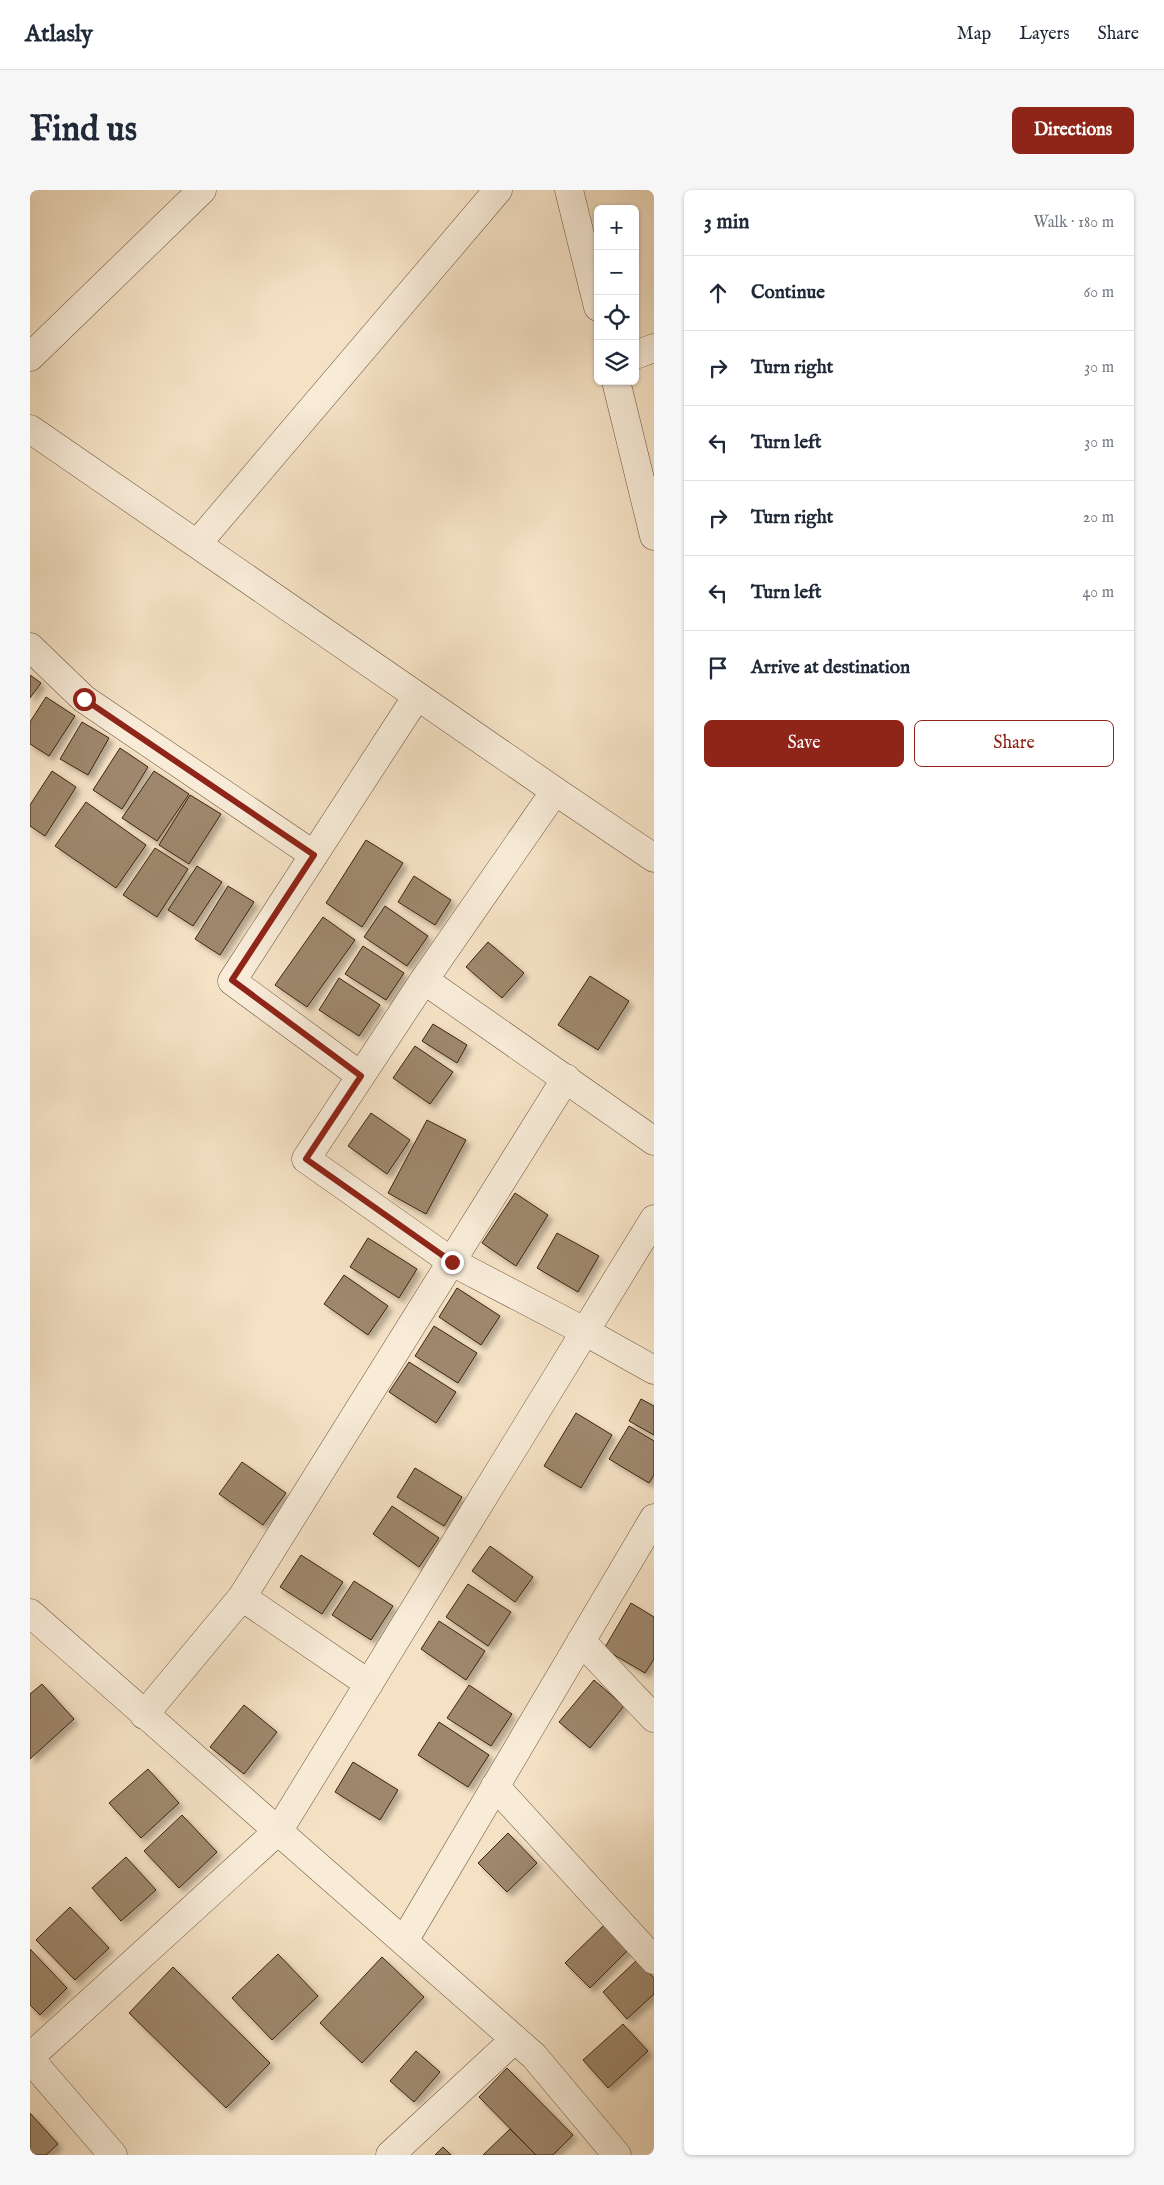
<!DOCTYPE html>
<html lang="en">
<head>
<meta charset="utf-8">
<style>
	:root { --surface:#fff; --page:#f6f6f7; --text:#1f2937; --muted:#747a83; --line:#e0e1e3; --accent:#8f2418 }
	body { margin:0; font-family:"IM FELL English",serif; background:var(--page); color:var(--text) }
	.controls { position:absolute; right:15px; top:15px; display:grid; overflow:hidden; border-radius:8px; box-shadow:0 1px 4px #0004 }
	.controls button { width:45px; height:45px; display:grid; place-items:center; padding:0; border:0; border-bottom:1px solid var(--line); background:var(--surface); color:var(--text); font:25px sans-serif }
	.stop { position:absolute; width:15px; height:15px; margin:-11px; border:4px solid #8f2418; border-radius:50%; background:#fff }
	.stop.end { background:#8f2418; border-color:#fff; box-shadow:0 1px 5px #0008 }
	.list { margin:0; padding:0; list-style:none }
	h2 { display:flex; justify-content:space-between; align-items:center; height:65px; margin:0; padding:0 20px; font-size:21px }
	h2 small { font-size:16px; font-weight:400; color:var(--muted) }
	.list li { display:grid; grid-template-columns:32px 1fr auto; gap:15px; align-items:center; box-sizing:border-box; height:75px; padding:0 20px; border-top:1px solid var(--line) }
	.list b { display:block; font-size:19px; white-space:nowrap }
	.list em { font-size:16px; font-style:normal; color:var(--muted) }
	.actions { display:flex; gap:10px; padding:15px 20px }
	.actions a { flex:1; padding:11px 0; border:1px solid var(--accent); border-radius:8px; text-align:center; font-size:18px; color:var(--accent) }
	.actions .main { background:var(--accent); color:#fff }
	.icon { flex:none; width:28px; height:28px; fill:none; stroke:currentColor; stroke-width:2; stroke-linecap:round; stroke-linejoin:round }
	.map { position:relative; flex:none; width:624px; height:1965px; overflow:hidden; border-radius:8px }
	header { display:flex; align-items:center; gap:30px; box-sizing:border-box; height:70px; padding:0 25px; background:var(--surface); border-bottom:1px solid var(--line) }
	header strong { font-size:24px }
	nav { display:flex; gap:28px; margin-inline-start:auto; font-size:18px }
	.intro { display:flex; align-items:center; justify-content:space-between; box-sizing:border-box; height:120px; padding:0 30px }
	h1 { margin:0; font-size:35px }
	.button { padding:12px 22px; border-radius:8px; background:var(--accent); color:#fff; font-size:18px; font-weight:700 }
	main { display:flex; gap:30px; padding:0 30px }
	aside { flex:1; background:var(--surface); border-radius:8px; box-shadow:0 1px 4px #0004 }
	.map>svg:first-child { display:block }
	.building { fill:#9e876c; stroke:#3f240c; filter:url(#shadow) }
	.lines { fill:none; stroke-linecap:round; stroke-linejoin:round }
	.street-casing { stroke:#6c543a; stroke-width:29 }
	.street { stroke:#f8ecd9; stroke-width:28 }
	.route { stroke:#8f2418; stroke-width:6 }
</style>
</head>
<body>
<header>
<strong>Atlasly</strong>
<nav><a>Map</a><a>Layers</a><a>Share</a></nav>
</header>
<div class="intro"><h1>Find us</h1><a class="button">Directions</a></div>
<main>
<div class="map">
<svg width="624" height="1965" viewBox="0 0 624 1965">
	<defs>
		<filter id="shadow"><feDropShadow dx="4.5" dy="4.5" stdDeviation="2.5" flood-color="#0004"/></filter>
	</defs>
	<rect width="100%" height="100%" fill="#f5e2c5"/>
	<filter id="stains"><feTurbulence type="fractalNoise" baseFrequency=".004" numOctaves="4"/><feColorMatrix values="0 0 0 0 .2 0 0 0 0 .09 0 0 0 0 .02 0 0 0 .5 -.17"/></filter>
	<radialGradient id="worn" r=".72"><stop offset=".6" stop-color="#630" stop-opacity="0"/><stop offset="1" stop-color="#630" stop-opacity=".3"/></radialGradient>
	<!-- building -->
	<path class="building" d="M0,485L11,493L0,508Z
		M16,507L45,526L19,566L0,554V532Z
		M52,532L79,548L58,585L30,569Z
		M90,558L118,577L92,619L63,600Z
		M22,581L46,597L15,646L0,636V615Z
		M124,581L159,604L127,651L92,628Z
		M160,605L191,624L159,674L129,655Z
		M56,612L116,655L86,698L25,656Z
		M336,650L373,673L332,737L296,713Z
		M125,658L158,679L127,727L93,705Z
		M167,676L192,692L163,736L138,720Z
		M384,686L421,710L405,735L368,712Z
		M198,696L224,712L190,765L165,749Z
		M355,716L398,746L377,776L334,747Z
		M293,727L325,750L277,817L245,795Z
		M458,752L494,783L472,808L436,777Z
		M333,756L374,783L356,810L315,784Z
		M560,786L599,811L568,860L528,835Z
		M309,788L350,815L329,846L289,820Z
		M403,834L437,855L427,873L392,851Z
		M385,856L423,882L400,914L363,888Z
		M341,923L380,950L357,984L318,956Z
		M397,930L436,950L396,1024L358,1003Z
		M485,1003L518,1025L486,1076L452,1053Z
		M527,1043L569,1066L548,1102L507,1078Z
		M338,1048L387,1079L369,1108L320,1077Z
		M314,1085L358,1116L338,1145L294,1114Z
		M427,1098L470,1126L451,1155L409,1127Z
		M404,1136L447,1163L428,1193L385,1166Z
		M379,1172L426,1202L406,1233L359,1202Z
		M611,1209L624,1216V1245L599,1231Z
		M546,1223L582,1245L551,1298L514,1276Z
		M599,1236L624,1251V1285L619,1293L579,1269Z
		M212,1272L256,1303L233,1335L189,1304Z
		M385,1278L432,1307L414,1336L367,1307Z
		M362,1316L409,1348L389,1377L343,1344Z
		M460,1356L503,1387L485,1412L442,1381Z
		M271,1365L313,1392L292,1424L250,1397Z
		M324,1391L363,1416L341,1450L302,1425Z
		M438,1394L481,1422L458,1456L416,1427Z
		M601,1413L624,1427V1469L615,1483L574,1459Z
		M409,1431L455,1461L436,1490L391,1459Z
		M564,1490L594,1516L560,1558L529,1532Z
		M12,1494L44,1529L0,1569V1504Z
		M439,1495L482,1524L461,1556L417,1528Z
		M214,1515L247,1542L214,1584L180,1557Z
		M409,1532L459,1565L438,1597L388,1565Z
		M323,1572L368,1600L350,1630L305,1602Z
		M118,1579L149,1613L111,1648L79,1613Z
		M152,1625L187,1662L149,1698L114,1661Z
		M478,1643L507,1673L477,1702L448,1673Z
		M96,1667L126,1700L91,1731L62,1698Z
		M40,1717L79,1758L45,1790L6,1750Z
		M575,1734L600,1758L560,1798L535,1773Z
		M0,1759L37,1798L10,1825L0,1815Z
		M248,1764L288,1806L242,1850L202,1808Z
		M352,1767L394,1807L332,1873L290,1833Z
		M607,1770L624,1788V1804L597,1829L573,1802Z
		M143,1777L240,1873L196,1918L99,1823Z
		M593,1834L618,1861L578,1898L553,1870Z
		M386,1861L410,1882L384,1912L360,1891Z
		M477,1878L543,1945L523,1965H506L449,1907Z
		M0,1923L28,1954L16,1965H0Z
		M480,1939L506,1965H453Z
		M413,1957L421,1965H405Z"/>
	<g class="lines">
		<defs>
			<path id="street" d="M539,0L568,117
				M605,165L624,158
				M0,167L172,0
				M586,191L624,346
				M0,239L525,601L394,790L624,951
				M167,354L468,0
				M0,457L54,509L284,665
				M525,601L624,668
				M394,790L276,969L422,1072L556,1142L624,1180
				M331,886L202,791L387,506
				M0,1423L504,1866L587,1965
				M551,1451L624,1528
				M339,1494L212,1407L536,888
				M114,1525L212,1407
				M465,1596L624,1770
				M374,1751L624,1328
				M0,1867L249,1640L624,1029
				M0,1869L83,1965
				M360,1965L485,1849"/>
		</defs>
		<!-- street casing -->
		<use href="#street" class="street-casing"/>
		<!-- street -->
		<use href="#street" class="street"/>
	</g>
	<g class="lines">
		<!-- route -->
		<path class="route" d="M54,509L284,665L202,790L331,886L276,969L422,1072"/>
	</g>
	<rect width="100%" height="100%" filter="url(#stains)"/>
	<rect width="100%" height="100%" fill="url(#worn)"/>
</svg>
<div class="controls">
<button>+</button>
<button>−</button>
<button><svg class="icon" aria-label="locate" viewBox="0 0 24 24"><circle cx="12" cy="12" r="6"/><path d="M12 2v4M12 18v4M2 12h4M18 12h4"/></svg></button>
<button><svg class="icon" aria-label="layers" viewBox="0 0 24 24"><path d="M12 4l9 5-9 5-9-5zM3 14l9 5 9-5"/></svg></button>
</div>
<div class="stop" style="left:54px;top:509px"></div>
<div class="stop end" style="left:422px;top:1072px"></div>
</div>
<aside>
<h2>3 min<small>Walk · 180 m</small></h2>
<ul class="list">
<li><svg class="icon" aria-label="ahead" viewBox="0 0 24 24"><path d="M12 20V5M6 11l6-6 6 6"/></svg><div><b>Continue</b></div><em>60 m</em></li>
<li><svg class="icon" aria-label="right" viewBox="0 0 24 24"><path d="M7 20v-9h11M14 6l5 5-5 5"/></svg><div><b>Turn right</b></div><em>30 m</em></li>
<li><svg class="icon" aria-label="left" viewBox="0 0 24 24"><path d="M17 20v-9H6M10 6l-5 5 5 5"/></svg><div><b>Turn left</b></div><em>30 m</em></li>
<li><svg class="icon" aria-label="right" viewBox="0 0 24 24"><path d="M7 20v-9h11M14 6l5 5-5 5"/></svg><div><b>Turn right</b></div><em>20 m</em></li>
<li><svg class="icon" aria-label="left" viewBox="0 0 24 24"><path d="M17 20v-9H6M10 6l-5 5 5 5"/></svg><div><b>Turn left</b></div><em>40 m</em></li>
<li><svg class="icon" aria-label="arrive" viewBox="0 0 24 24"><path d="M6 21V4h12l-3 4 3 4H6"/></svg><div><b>Arrive at destination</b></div></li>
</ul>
<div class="actions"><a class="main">Save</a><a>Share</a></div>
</aside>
</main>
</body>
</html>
